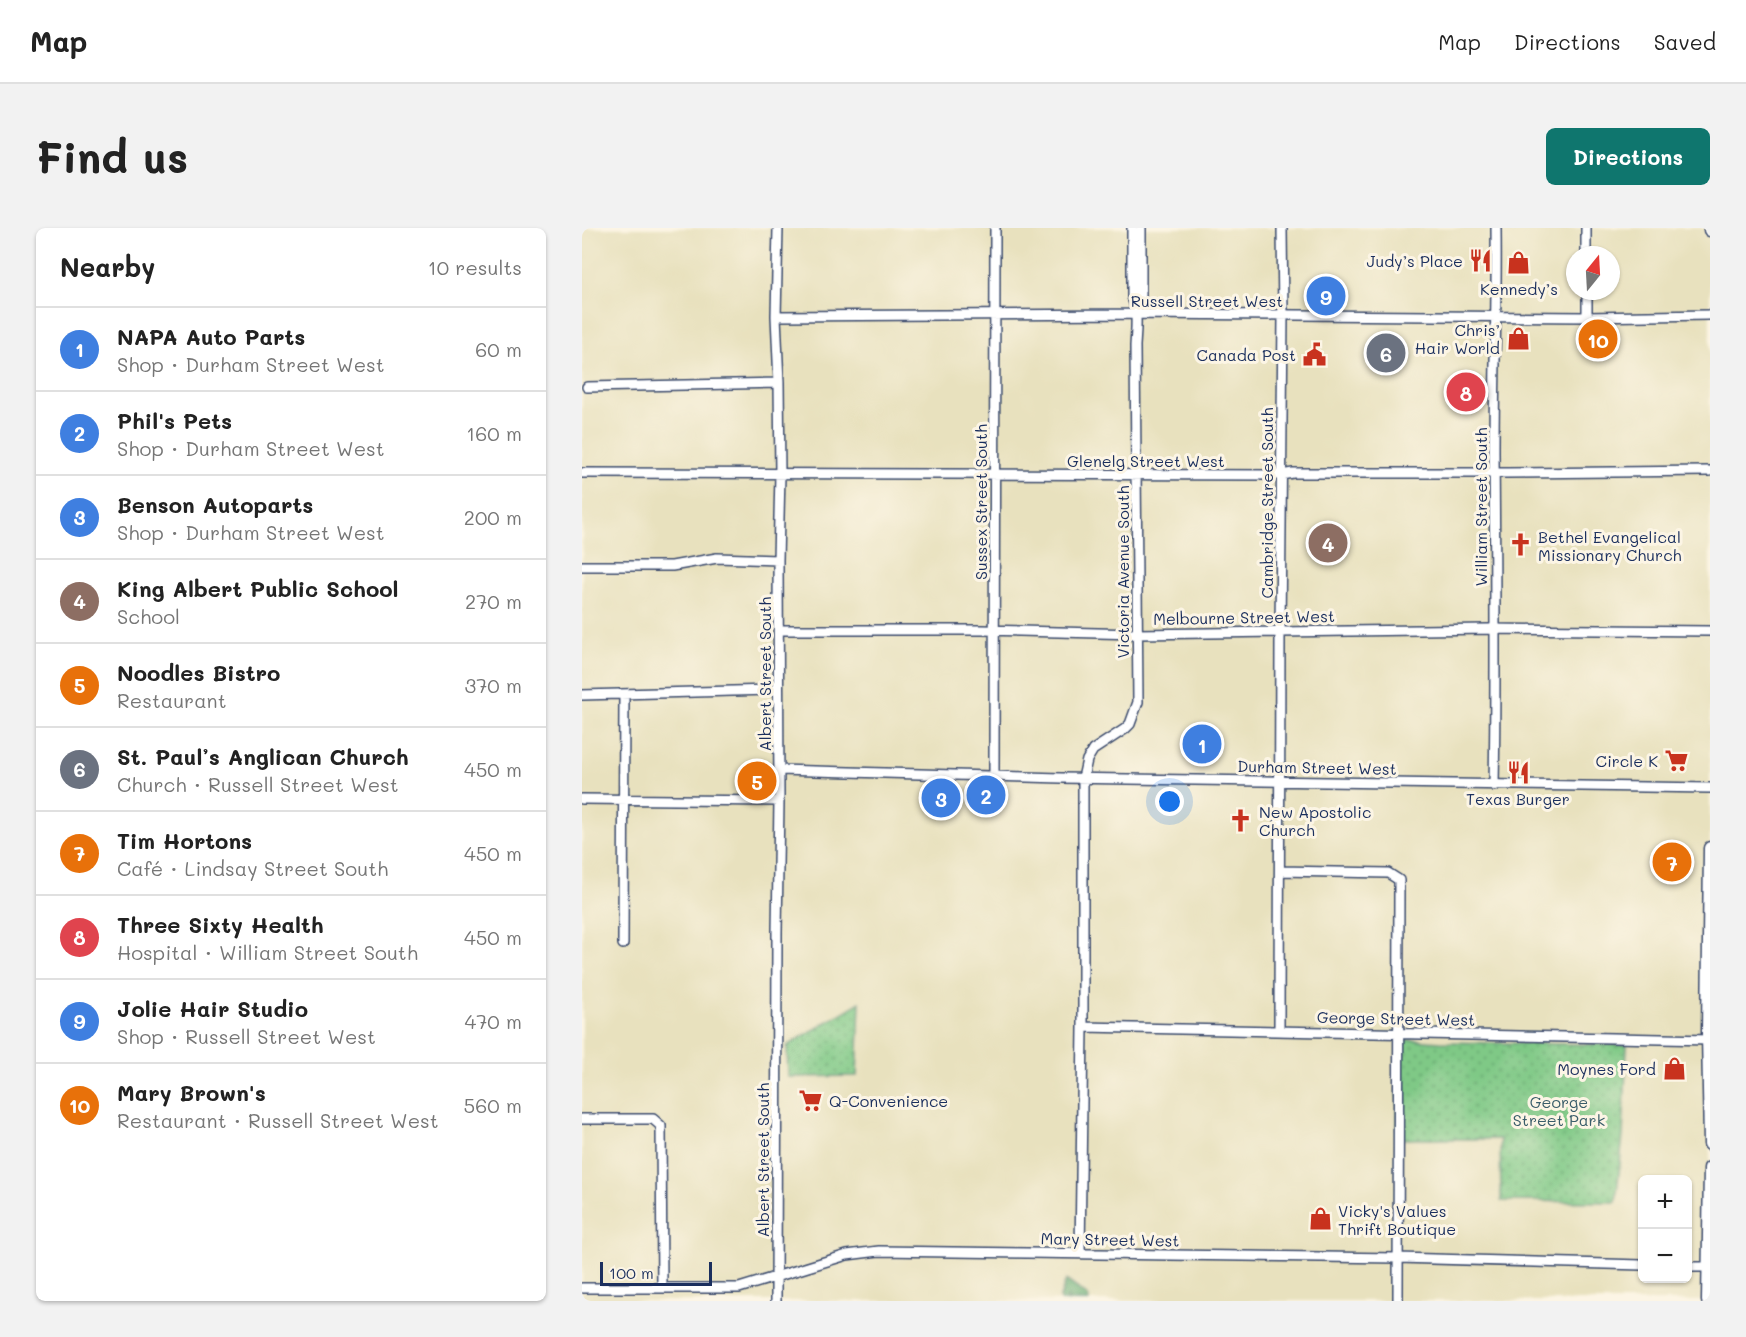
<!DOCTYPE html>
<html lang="en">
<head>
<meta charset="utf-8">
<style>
	:root { --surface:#fff; --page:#f2f2f2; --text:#222; --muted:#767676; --line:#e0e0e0; --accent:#0f766e }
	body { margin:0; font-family:Mali,sans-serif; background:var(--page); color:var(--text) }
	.controls { position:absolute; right:18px; bottom:18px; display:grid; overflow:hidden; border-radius:9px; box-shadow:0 2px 4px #0004 }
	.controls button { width:54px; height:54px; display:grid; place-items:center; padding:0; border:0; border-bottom:2px solid var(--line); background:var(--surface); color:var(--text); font:30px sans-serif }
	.compass { position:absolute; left:984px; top:18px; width:54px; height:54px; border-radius:50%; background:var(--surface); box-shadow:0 2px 4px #0004; rotate:18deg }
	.scale { position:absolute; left:18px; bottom:15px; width:112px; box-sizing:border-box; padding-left:6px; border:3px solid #1b2f5e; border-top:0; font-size:16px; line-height:21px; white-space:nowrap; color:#1b2f5e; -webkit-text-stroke:4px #fcf5e5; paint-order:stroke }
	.you { position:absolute; left:588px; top:574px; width:21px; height:21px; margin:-15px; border:4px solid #fff; border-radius:50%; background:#1a73e8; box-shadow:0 0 0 9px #1a73e833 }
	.badge { display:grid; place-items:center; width:39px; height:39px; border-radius:50%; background:var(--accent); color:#fff; font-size:20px; font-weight:700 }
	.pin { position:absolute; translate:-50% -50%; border:3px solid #fff; box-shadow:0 2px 6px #0006 }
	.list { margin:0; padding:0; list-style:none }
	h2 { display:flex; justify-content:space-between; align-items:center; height:78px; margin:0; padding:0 24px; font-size:26px }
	h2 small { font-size:20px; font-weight:400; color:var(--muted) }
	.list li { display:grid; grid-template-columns:39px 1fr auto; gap:18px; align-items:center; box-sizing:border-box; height:84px; padding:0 24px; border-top:2px solid var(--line) }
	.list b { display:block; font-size:22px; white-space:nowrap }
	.list p { margin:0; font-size:20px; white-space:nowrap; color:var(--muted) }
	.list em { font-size:20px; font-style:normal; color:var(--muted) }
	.map { position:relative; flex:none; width:1128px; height:1073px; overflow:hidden; border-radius:9px }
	header { display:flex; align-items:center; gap:36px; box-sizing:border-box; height:84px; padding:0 30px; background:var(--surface); border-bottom:2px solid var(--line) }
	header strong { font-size:28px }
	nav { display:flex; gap:33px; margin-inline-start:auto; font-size:21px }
	.intro { display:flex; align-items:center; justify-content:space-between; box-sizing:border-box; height:144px; padding:0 36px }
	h1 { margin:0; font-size:42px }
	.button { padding:15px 27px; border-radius:9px; background:var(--accent); color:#fff; font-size:21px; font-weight:700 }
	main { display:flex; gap:36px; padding:0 36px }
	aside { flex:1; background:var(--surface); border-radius:9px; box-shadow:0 2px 4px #0004 }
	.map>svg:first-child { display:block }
	.forest { fill:url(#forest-firs); stroke:#416e68; stroke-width:1.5 }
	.park { fill:url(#park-dots); stroke:#4d7c72; stroke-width:1.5 }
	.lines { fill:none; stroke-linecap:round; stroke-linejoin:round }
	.minor-casing { stroke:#3a4a6c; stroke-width:12 }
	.major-casing { stroke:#3a4a6c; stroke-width:15 }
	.minor { stroke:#fff; stroke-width:9 }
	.major { stroke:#fff; stroke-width:12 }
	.labels { text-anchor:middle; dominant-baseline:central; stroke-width:6; stroke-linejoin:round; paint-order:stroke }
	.poi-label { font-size:16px; fill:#1b2f5e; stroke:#fcf5e5; text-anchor:end }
	.street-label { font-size:16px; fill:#1b2f5e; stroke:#fcf5e5 }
	.park-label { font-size:16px; fill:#395d6a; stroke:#fcf5e5 }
</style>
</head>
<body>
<header>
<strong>Map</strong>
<nav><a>Map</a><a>Directions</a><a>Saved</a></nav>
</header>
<div class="intro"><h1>Find us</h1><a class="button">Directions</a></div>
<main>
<aside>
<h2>Nearby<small>10 results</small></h2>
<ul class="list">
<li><span class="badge" style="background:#3f7fe0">1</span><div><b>NAPA Auto Parts</b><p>Shop · Durham Street West</p></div><em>60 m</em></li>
<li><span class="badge" style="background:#3f7fe0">2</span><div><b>Phil's Pets</b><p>Shop · Durham Street West</p></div><em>160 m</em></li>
<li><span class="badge" style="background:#3f7fe0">3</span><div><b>Benson Autoparts</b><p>Shop · Durham Street West</p></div><em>200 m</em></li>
<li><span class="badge" style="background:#8d6e63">4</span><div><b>King Albert Public School</b><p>School</p></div><em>270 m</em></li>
<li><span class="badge" style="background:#e8710a">5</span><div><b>Noodles Bistro</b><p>Restaurant</p></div><em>370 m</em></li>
<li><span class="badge" style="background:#6b7280">6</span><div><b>St. Paul’s Anglican Church</b><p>Church · Russell Street West</p></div><em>450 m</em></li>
<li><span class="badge" style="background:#e8710a">7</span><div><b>Tim Hortons</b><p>Café · Lindsay Street South</p></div><em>450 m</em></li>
<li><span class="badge" style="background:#e0444e">8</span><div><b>Three Sixty Health</b><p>Hospital · William Street South</p></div><em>450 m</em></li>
<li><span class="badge" style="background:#3f7fe0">9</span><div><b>Jolie Hair Studio</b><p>Shop · Russell Street West</p></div><em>470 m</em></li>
<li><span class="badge" style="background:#e8710a">10</span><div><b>Mary Brown's</b><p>Restaurant · Russell Street West</p></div><em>560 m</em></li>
</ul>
</aside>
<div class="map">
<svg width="1128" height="1073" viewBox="0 0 1128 1073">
	<defs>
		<pattern id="forest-firs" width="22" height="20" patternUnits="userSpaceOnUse" patternTransform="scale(1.5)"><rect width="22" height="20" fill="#67ad73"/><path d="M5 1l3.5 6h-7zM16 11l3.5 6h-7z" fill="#548d62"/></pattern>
		<pattern id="park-dots" width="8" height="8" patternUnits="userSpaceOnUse" patternTransform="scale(1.5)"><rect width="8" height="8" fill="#7fc986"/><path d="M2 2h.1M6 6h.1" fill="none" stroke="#67a471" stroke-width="1.8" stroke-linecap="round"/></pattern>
	</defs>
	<rect width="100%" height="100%" fill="#fcf5e5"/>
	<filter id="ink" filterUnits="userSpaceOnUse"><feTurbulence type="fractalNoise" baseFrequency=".0167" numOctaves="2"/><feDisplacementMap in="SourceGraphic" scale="12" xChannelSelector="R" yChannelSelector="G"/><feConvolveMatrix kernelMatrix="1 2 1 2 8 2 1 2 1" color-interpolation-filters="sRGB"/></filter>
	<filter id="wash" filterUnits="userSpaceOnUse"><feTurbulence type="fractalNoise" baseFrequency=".008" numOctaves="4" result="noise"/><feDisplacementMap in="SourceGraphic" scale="24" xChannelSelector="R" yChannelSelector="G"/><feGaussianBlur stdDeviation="1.35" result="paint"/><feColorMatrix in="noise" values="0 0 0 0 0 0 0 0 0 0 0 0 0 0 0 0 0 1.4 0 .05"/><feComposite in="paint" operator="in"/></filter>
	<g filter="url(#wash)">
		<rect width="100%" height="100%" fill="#e8e1be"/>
		<!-- forest -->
		<path class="forest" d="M484,1052L506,1068L507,1073H478V1069Z"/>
		<!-- park -->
		<path class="park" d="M278,774L275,848L206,849L205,818Z
			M817,811L858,814L1045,817L1041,907L1034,974L919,973L918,911H815Z"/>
	</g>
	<g filter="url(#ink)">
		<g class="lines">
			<defs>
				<path id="minor" d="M1004,0V27
					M1005,63V89
					M554,80L559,70V0
					M194,88L554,86L1005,89L1128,87
					M5,159L197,155
					M0,245L699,247L711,245H925L1128,243
					M0,338H90L135,330L196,332
					M197,402H400L555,406L907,401L1128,403
					M0,467L190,462L196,461
					M197,542L479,550L1128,560
					M412,547L413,0
					M912,558C914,447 913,335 912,224C912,149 915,75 914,0
					M0,571L197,573
					M698,643L806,645L817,652L816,1073
					M41,716L42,466
					M501,799L1128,812
					M697,803L698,403L701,87L700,0
					M0,891H71L79,898L80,1060
					M498,1025L501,799V550L505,532L511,522L543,501L548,496L556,474L553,118C554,101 556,85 550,69V0
					M1106,1039H1128
					M0,1060H157L265,1027L297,1023L816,1030L1060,1037
					M194,1073L195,704L197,573L196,332L198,246L197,155L194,88L196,0"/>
				<path id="major" d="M1128,0V2
					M1128,620L1126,805L1128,916
					M1126,1073L1128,940"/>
			</defs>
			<!-- minor casing -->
			<use href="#minor" class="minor-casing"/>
			<!-- major casing -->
			<use href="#major" class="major-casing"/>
			<!-- minor -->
			<use href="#minor" class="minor"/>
			<!-- major -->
			<use href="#major" class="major"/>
		</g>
	</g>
	<!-- icons -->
	<defs>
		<symbol id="restaurant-bare" viewBox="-9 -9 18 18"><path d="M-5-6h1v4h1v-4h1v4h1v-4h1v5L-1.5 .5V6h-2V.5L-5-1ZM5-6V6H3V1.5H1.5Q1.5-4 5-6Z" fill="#c8321e" stroke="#fcf5e5" stroke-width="2.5" paint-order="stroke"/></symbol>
		<symbol id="shop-bare" viewBox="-9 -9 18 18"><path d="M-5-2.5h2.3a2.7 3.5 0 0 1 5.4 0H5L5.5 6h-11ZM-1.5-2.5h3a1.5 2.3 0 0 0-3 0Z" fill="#c8321e" stroke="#fcf5e5" stroke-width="2.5" paint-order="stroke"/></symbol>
		<symbol id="civic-bare" viewBox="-9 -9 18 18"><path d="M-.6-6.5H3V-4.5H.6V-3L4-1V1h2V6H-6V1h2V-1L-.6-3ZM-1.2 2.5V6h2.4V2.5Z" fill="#c8321e" stroke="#fcf5e5" stroke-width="2.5" paint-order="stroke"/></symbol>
		<symbol id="church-bare" viewBox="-9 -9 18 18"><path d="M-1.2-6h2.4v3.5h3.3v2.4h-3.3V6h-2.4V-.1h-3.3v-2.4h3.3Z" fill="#c8321e" stroke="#fcf5e5" stroke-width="2.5" paint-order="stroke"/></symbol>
		<symbol id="supermarket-bare" viewBox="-9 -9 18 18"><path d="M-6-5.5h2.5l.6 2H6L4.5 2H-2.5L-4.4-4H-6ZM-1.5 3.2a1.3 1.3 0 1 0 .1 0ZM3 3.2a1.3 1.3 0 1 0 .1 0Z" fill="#c8321e" stroke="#fcf5e5" stroke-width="2.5" paint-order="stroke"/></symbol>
	</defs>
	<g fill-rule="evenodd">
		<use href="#restaurant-bare" x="882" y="16" width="33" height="33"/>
		<use href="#shop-bare" x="920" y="18" width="33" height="33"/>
		<use href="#shop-bare" x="920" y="94" width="33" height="33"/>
		<use href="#civic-bare" x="716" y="110" width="33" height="33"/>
		<use href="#church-bare" x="922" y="300" width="33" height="33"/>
		<use href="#supermarket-bare" x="1078" y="516" width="33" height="33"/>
		<use href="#restaurant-bare" x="920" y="528" width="33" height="33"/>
		<use href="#church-bare" x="642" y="576" width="33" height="33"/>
		<use href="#shop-bare" x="1076" y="824" width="33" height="33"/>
		<use href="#supermarket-bare" x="212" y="856" width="33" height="33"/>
		<use href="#shop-bare" x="722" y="974" width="33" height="33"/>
	</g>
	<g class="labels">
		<!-- poi labels -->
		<g class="poi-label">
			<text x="881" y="32">Judy’s Place</text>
			<text x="937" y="60" text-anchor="middle">Kennedy’s</text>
			<text x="918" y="101">Chris’<tspan x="918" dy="18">Hair World</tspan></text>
			<text x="714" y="126">Canada Post</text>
			<text x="956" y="308" text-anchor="start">Bethel Evangelical<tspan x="956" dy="18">Missionary Church</tspan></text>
			<text x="1076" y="532">Circle K</text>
			<text x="936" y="570" text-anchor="middle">Texas Burger</text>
			<text x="677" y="583" text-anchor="start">New Apostolic<tspan x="677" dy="18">Church</tspan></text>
			<text x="1074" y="840">Moynes Ford</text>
			<text x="247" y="872" text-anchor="start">Q-Convenience</text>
			<text x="756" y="982" text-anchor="start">Vicky's Values<tspan x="756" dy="18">Thrift Boutique</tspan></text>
		</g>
		<!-- street labels -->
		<g class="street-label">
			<text x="625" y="72">Russell Street West</text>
			<text x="564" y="232">Glenelg Street West</text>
			<text transform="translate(398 274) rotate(-90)">Sussex Street South</text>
			<text transform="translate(684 275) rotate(-90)">Cambridge Street South</text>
			<text transform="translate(898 279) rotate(-90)">William Street South</text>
			<text transform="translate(540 344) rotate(-90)">Victoria Avenue South</text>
			<text transform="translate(662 389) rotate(-1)">Melbourne Street West</text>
			<text transform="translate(182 446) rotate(-90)">Albert Street South</text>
			<text transform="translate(735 539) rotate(1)">Durham Street West</text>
			<text transform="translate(814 790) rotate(1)">George Street West</text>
			<text transform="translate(180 932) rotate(-90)">Albert Street South</text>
			<text transform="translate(528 1011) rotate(1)">Mary Street West</text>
		</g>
		<!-- park labels -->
		<g class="park-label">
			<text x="977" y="873">George<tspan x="977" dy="18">Street Park</tspan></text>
		</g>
	</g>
</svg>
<div class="controls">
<button>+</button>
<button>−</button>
</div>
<svg class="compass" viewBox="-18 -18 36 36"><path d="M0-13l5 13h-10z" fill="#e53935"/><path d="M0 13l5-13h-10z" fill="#767676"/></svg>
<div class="scale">100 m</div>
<div class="you"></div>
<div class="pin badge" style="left:620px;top:516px;background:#3f7fe0">1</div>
<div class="pin badge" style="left:404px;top:567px;background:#3f7fe0">2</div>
<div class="pin badge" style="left:359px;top:570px;background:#3f7fe0">3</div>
<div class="pin badge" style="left:746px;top:315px;background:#8d6e63">4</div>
<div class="pin badge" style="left:175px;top:553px;background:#e8710a">5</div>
<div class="pin badge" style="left:804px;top:125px;background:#6b7280">6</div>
<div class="pin badge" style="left:1090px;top:634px;background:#e8710a">7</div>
<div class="pin badge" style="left:884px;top:164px;background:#e0444e">8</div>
<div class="pin badge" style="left:744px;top:68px;background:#3f7fe0">9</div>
<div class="pin badge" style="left:1016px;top:111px;background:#e8710a">10</div>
</div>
</main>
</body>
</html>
